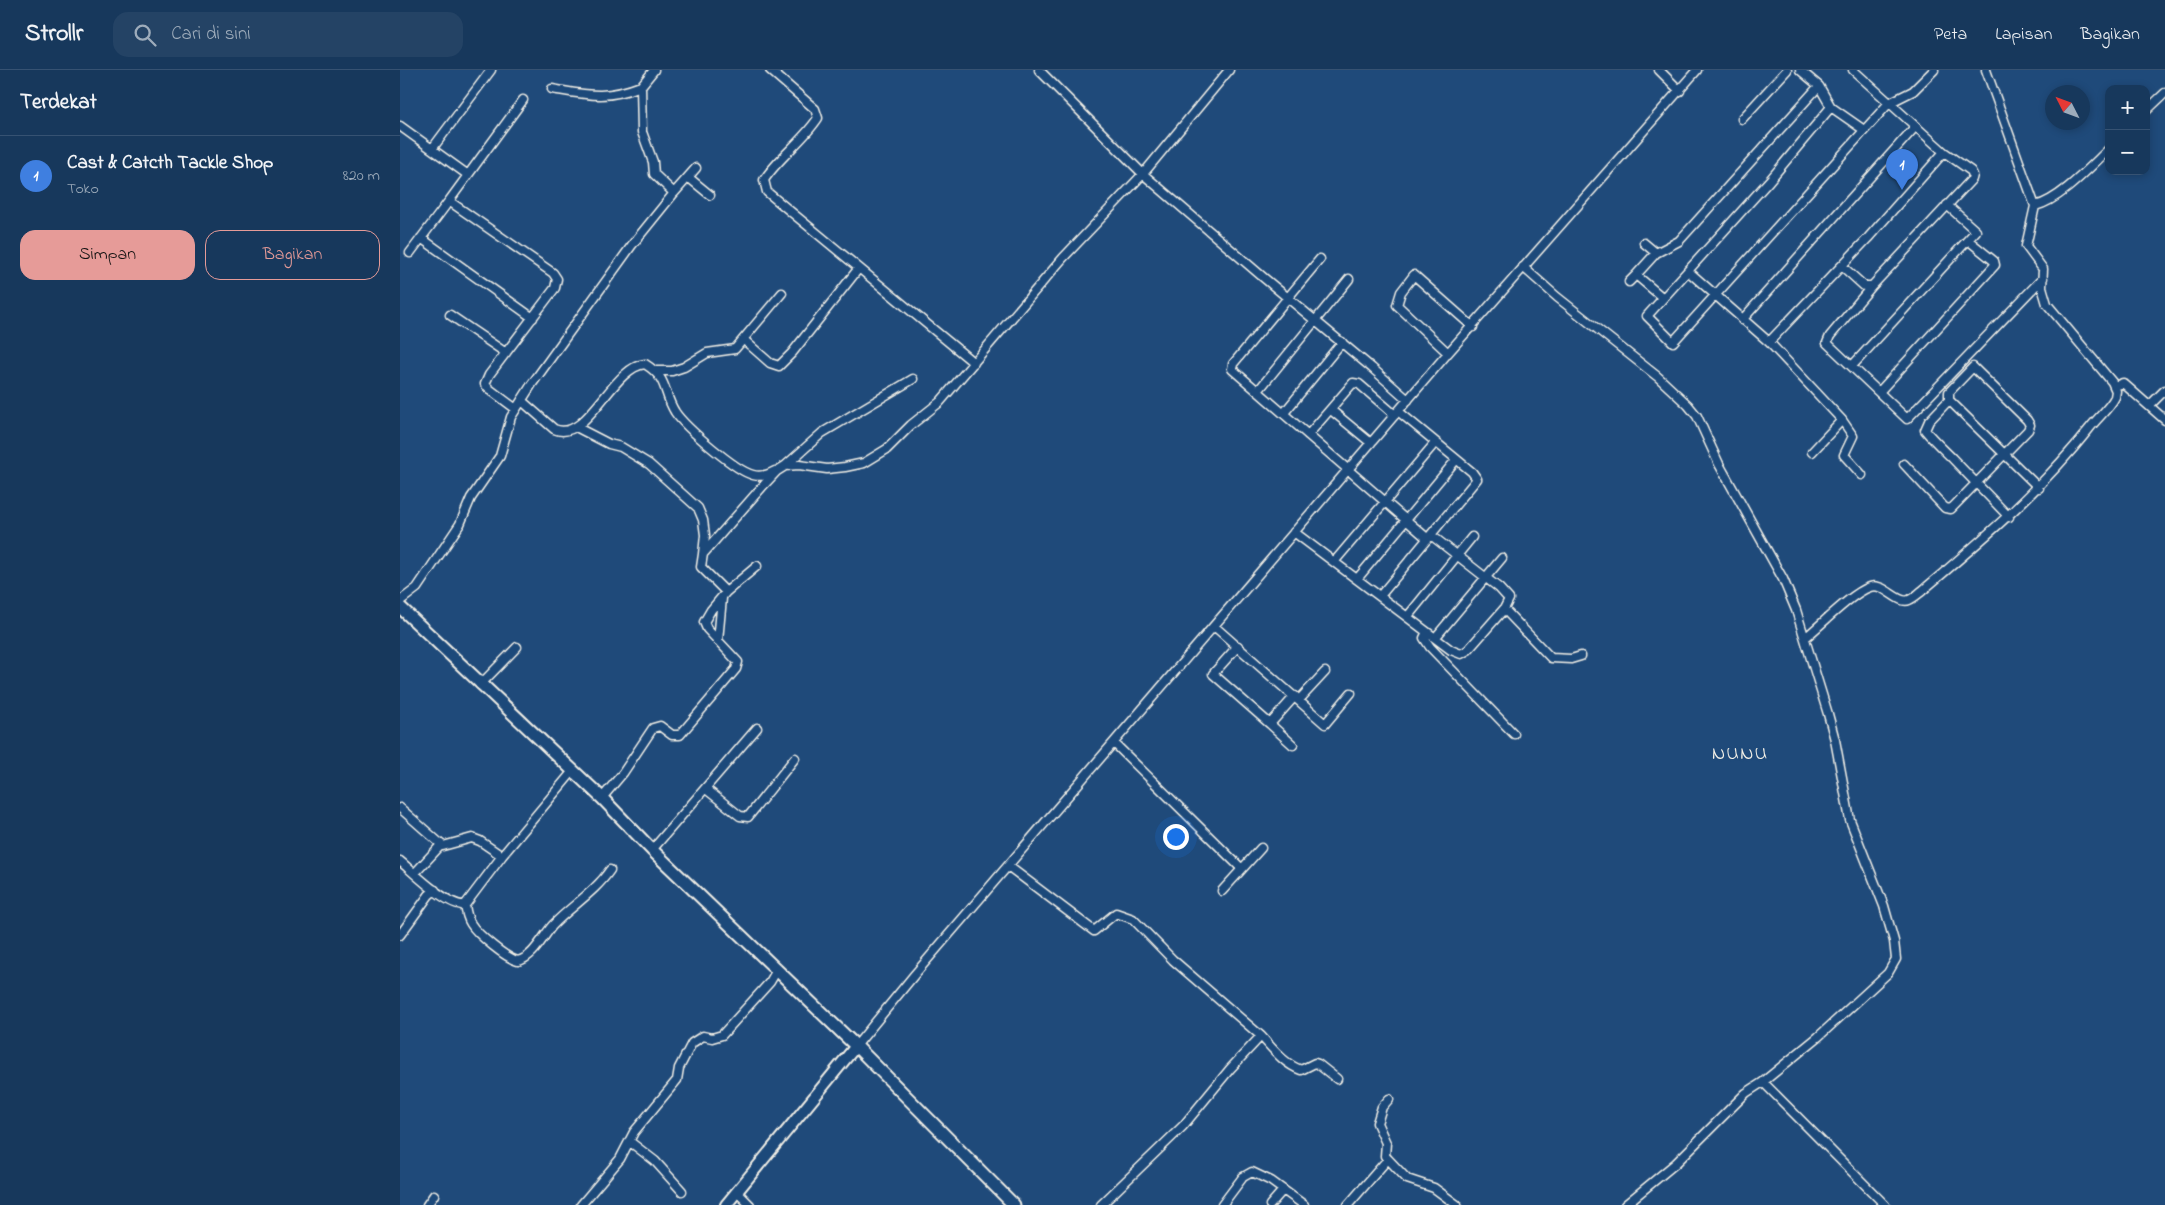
<!DOCTYPE html>
<html lang="id">
<head>
<meta charset="utf-8">
<style>
	:root { --surface:#17385c; --page:#244365; --text:#f1f3f6; --muted:#9eacbb; --line:#365272; --accent:#e69b98 }
	body { margin:0; font-family:"Indie Flower",sans-serif; background:var(--page); color:var(--text) }
	.controls { position:absolute; right:15px; top:15px; display:grid; overflow:hidden; border-radius:10px; box-shadow:0 2px 8px #0003 }
	.controls button { width:45px; height:45px; display:grid; place-items:center; padding:0; border:0; border-bottom:1px solid var(--line); background:var(--surface); color:var(--text); font:25px sans-serif }
	.compass { position:absolute; left:1645px; top:15px; width:45px; height:45px; border-radius:50%; background:var(--surface); box-shadow:0 2px 8px #0003; rotate:312deg }
	.you { position:absolute; left:775px; top:766px; width:18px; height:18px; margin:-12px; border:4px solid #fff; border-radius:50%; background:#1a73e8; box-shadow:0 0 0 8px #1a73e833 }
	.badge { display:grid; place-items:center; width:32px; height:32px; border-radius:50%; background:var(--accent); color:#fff; font-size:16px; font-weight:700 }
	.pin { position:absolute; translate:-50% -41px; filter:drop-shadow(0 1px 2px #0008) }
	.pin::after { content:''; position:absolute; top:26px; width:18px; height:15px; background:inherit; clip-path:polygon(0 0,100% 0,50% 100%) }
	.list { margin:0; padding:0; list-style:none }
	h2 { display:flex; justify-content:space-between; align-items:center; height:65px; margin:0; padding:0 20px; font-size:21px }
	h2 small { font-size:16px; font-weight:400; color:var(--muted) }
	.list li { display:grid; grid-template-columns:32px 1fr auto; gap:15px; align-items:center; box-sizing:border-box; height:80px; padding:0 20px; border-top:1px solid var(--line) }
	.list b { display:block; font-size:19px; white-space:nowrap }
	.list p { margin:0; font-size:16px; white-space:nowrap; color:var(--muted) }
	.list em { font-size:16px; font-style:normal; color:var(--muted) }
	.actions { display:flex; gap:10px; padding:15px 20px }
	.actions a { flex:1; padding:11px 0; border:1px solid var(--accent); border-radius:15px; text-align:center; font-size:18px; color:var(--accent) }
	.actions .main { background:var(--accent); color:#111 }
	.icon { flex:none; width:28px; height:28px; fill:none; stroke:currentColor; stroke-width:2; stroke-linecap:round; stroke-linejoin:round }
	.map { position:relative; flex:none; width:1765px; height:1135px; overflow:hidden }
	header { display:flex; align-items:center; gap:30px; box-sizing:border-box; height:70px; padding:0 25px; background:var(--surface); border-bottom:1px solid var(--line) }
	header strong { font-size:24px }
	nav { display:flex; gap:28px; margin-inline-start:auto; font-size:18px }
	.search { width:350px; height:45px; background:var(--page); display:flex; align-items:center; gap:12px; box-sizing:border-box; padding:0 18px; border-radius:15px; color:var(--muted); font-size:19px }
	main { display:flex }
	aside { flex:1; background:var(--surface) }
	.map>svg:first-child { display:block }
	.lines { fill:none; stroke-linecap:round; stroke-linejoin:round }
	.minor-casing { stroke:#f4f1e8; stroke-width:11 }
	.tertiary-casing { stroke:#f4f1e8; stroke-width:14 }
	.secondary-casing { stroke:#f4f1e8; stroke-width:15 }
	.minor { stroke:#1f4a7a; stroke-width:8 }
	.tertiary { stroke:#1f4a7a; stroke-width:10 }
	.secondary { stroke:#1f4a7a; stroke-width:11 }
	.labels { text-anchor:middle; dominant-baseline:central; stroke-width:4.5; stroke-linejoin:round; paint-order:stroke }
	.quarter-label { font-size:20px; letter-spacing:1px; fill:#f4f1e8; stroke:#1f4a7a }
</style>
</head>
<body>
<header>
<strong>Strollr</strong>
<div class="search"><svg class="icon" aria-label="search" viewBox="0 0 24 24"><circle cx="10" cy="10" r="6"/><path d="M15 15l6 6"/></svg>Cari di sini</div>
<nav><a>Peta</a><a>Lapisan</a><a>Bagikan</a></nav>
</header>
<main>
<aside>
<h2>Terdekat<small></small></h2>
<ul class="list">
<li><span class="badge" style="background:#3f7fe0">1</span><div><b>Cast &amp; Catcth Tackle Shop</b><p>Toko</p></div><em>820 m</em></li>
</ul>
<div class="actions"><a class="main">Simpan</a><a>Bagikan</a></div>
</aside>
<div class="map">
<svg width="1765" height="1135" viewBox="0 0 1765 1135">
	<rect width="100%" height="100%" fill="#1f4a7a"/>
	<filter id="ink" filterUnits="userSpaceOnUse"><feTurbulence type="fractalNoise" baseFrequency=".02" numOctaves="2"/><feDisplacementMap in="SourceGraphic" scale="10" xChannelSelector="R" yChannelSelector="G"/><feConvolveMatrix kernelMatrix="1 2 1 2 8 2 1 2 1" color-interpolation-filters="sRGB"/></filter>
	<g filter="url(#ink)">
		<g class="lines">
			<defs>
				<path id="minor" d="M370,0L415,39L418,48C403,71 379,87 364,110L367,122L574,293
					M829,0L743,104L864,208L972,298L1008,330
					M1259,0L1280,21
					M1400,0L1419,16L1431,37L1464,60
					M152,19C188,25 205,30 241,16
					M1431,37L1369,111L1247,246L1273,272L1489,33L1513,21L1534,0
					M1746,41L1765,23
					M1342,49L1387,0
					M0,56L68,105
					M32,79L91,0
					M288,107L310,125
					M274,123L296,98
					M1635,136C1660,130 1689,98 1709,79
					M21,168L133,248
					M1244,173L1256,183
					M10,183L49,131
					M920,189L833,294L832,299L1028,469
					M1442,196L1464,216H1472L1572,109L1573,105L1571,101L1544,82
					M1123,197L1157,227L1258,307L1288,335L1297,346L1319,394L1383,509L1396,540L1428,644L1435,670L1450,750L1484,836L1494,871L1496,889L1488,903L1418,967L1363,1012L1346,1023L1276,1093L1225,1135
					M1288,201L1369,272L1442,350L1453,366L1444,385L1462,405
					M1229,212L1236,205
					M1472,216L1430,266L1427,273L1507,349L1643,208
					M1263,228L1236,205L1256,183L1279,171L1419,16
					M50,245L106,283
					M1342,250L1515,57
					M344,270L370,293L379,296L392,283L459,198
					M1369,272L1468,168L1544,82L1453,0
					M1048,283L997,235L1001,222L1014,205L1073,257
					M1452,296L1576,161L1547,135
					M256,301H272L284,297L307,283L335,279L382,223
					M1715,316L1723,313L1765,350
					M858,321L949,209
					M1479,322L1595,195L1594,191L1568,170
					M1549,330L1639,418
					M122,331L154,359C187,374 212,297 245,294C269,309 262,321 275,342C285,357 336,401 353,405C361,407 368,405 375,401
					M1749,336L1765,320
					M116,339L88,318L85,314L89,305L155,218L157,209L153,203L49,131L123,30
					M931,340L971,373
					M884,343L942,272
					M176,357L209,374L221,377L249,394L298,438L303,450L305,465L303,484
					M908,365L953,313L959,314L995,345
					M1412,382L1442,350
					M1504,394L1545,438L1551,439L1628,360L1630,355L1627,350L1573,297L1549,322V330L1529,351L1525,360C1533,370 1543,379 1552,388C1571,408 1590,427 1609,447
					M385,396L422,363L513,309
					M894,462L1051,580L1061,584L1068,580L1104,539L1109,529L1099,518L1031,465
					M934,492L1035,373
					M957,509L1056,390
					M326,522L357,496
					M980,526L1077,409L1072,402L998,341
					M0,531L17,518L60,454L71,428L100,386L111,347L132,314L232,175L274,123L254,104L253,92L242,62L241,16L254,0
					M1104,539L1151,588L1171,589L1181,586
					M1008,546L1072,467
					M814,556L925,654L951,623
					M1027,562L1024,568L1030,577L1114,664
					M1035,568L1102,488
					M1405,568C1421,555 1452,523 1470,517C1484,512 1498,535 1509,530C1514,528 1518,524 1522,521C1583,469 1638,423 1689,359C1697,348 1709,339 1715,327L1716,321L1712,312L1647,234L1642,217L1643,199L1626,176L1635,136L1586,0
					M318,571L322,528
					M838,576L813,604L870,654L895,626
					M80,615L117,577
					M899,630L925,602
					M870,654L893,675
					M714,673L842,799L822,821
					M306,719L340,746L348,747L395,688
					M202,728L223,703L253,658L260,656L272,665H280L336,599L338,592L307,559L304,552L311,540L326,522L301,497L303,484L362,417L377,401L385,396L399,395L427,399L445,397L464,393L487,379L511,355L540,332L663,188L743,104L639,0
					M0,738L43,776L72,768L80,771L102,786
					M252,780L357,658
					M0,791C13,802 48,837 65,835L102,786L173,701
					M608,796L694,861L716,843L733,849L773,890L861,966L830,999L783,1056L701,1135
					M842,799L861,778
					M15,803L41,775
					M65,835C66,842 67,848 71,854C77,864 107,889 118,891C134,887 143,866 153,855C171,836 195,822 210,800
					M0,865L29,825L35,820
					M861,966C873,979 884,994 901,1000L915,993L918,994L937,1009
					M456,976L515,904L1048,283L1297,0
					M1363,1012L1485,1135
					M229,1071L255,1091L282,1121
					M988,1089L985,1086L986,1073L977,1053L982,1037L989,1029
					M337,1122L350,1135
					M27,1135L34,1125
					M181,1135L220,1089L234,1062L277,1010L279,998L292,973L303,966L312,968L322,965L370,912L377,900
					M822,1135L843,1107L852,1102L871,1111L904,1135
					M870,1135L883,1120
					M948,1135L988,1089L1007,1109L1034,1118L1057,1135"/>
				<path id="tertiary" d="M326,1135L456,976"/>
				<path id="secondary" d="M0,537L202,728L252,780L456,976L614,1135"/>
			</defs>
			<!-- minor casing -->
			<use href="#minor" class="minor-casing"/>
			<!-- tertiary casing -->
			<use href="#tertiary" class="tertiary-casing"/>
			<!-- secondary casing -->
			<use href="#secondary" class="secondary-casing"/>
			<!-- minor -->
			<use href="#minor" class="minor"/>
			<!-- tertiary -->
			<use href="#tertiary" class="tertiary"/>
			<!-- secondary -->
			<use href="#secondary" class="secondary"/>
		</g>
	</g>
	<g class="labels">
		<!-- quarter labels -->
		<g class="quarter-label">
			<text x="1340" y="684">NUNU</text>
		</g>
	</g>
</svg>
<div class="controls">
<button>+</button>
<button>−</button>
</div>
<svg class="compass" viewBox="-18 -18 36 36"><path d="M0-13l5 13h-10z" fill="#e53935"/><path d="M0 13l5-13h-10z" fill="#9eacbb"/></svg>
<div class="you"></div>
<div class="pin badge" style="left:1502px;top:120px;background:#3f7fe0">1</div>
</div>
</main>
</body>
</html>
